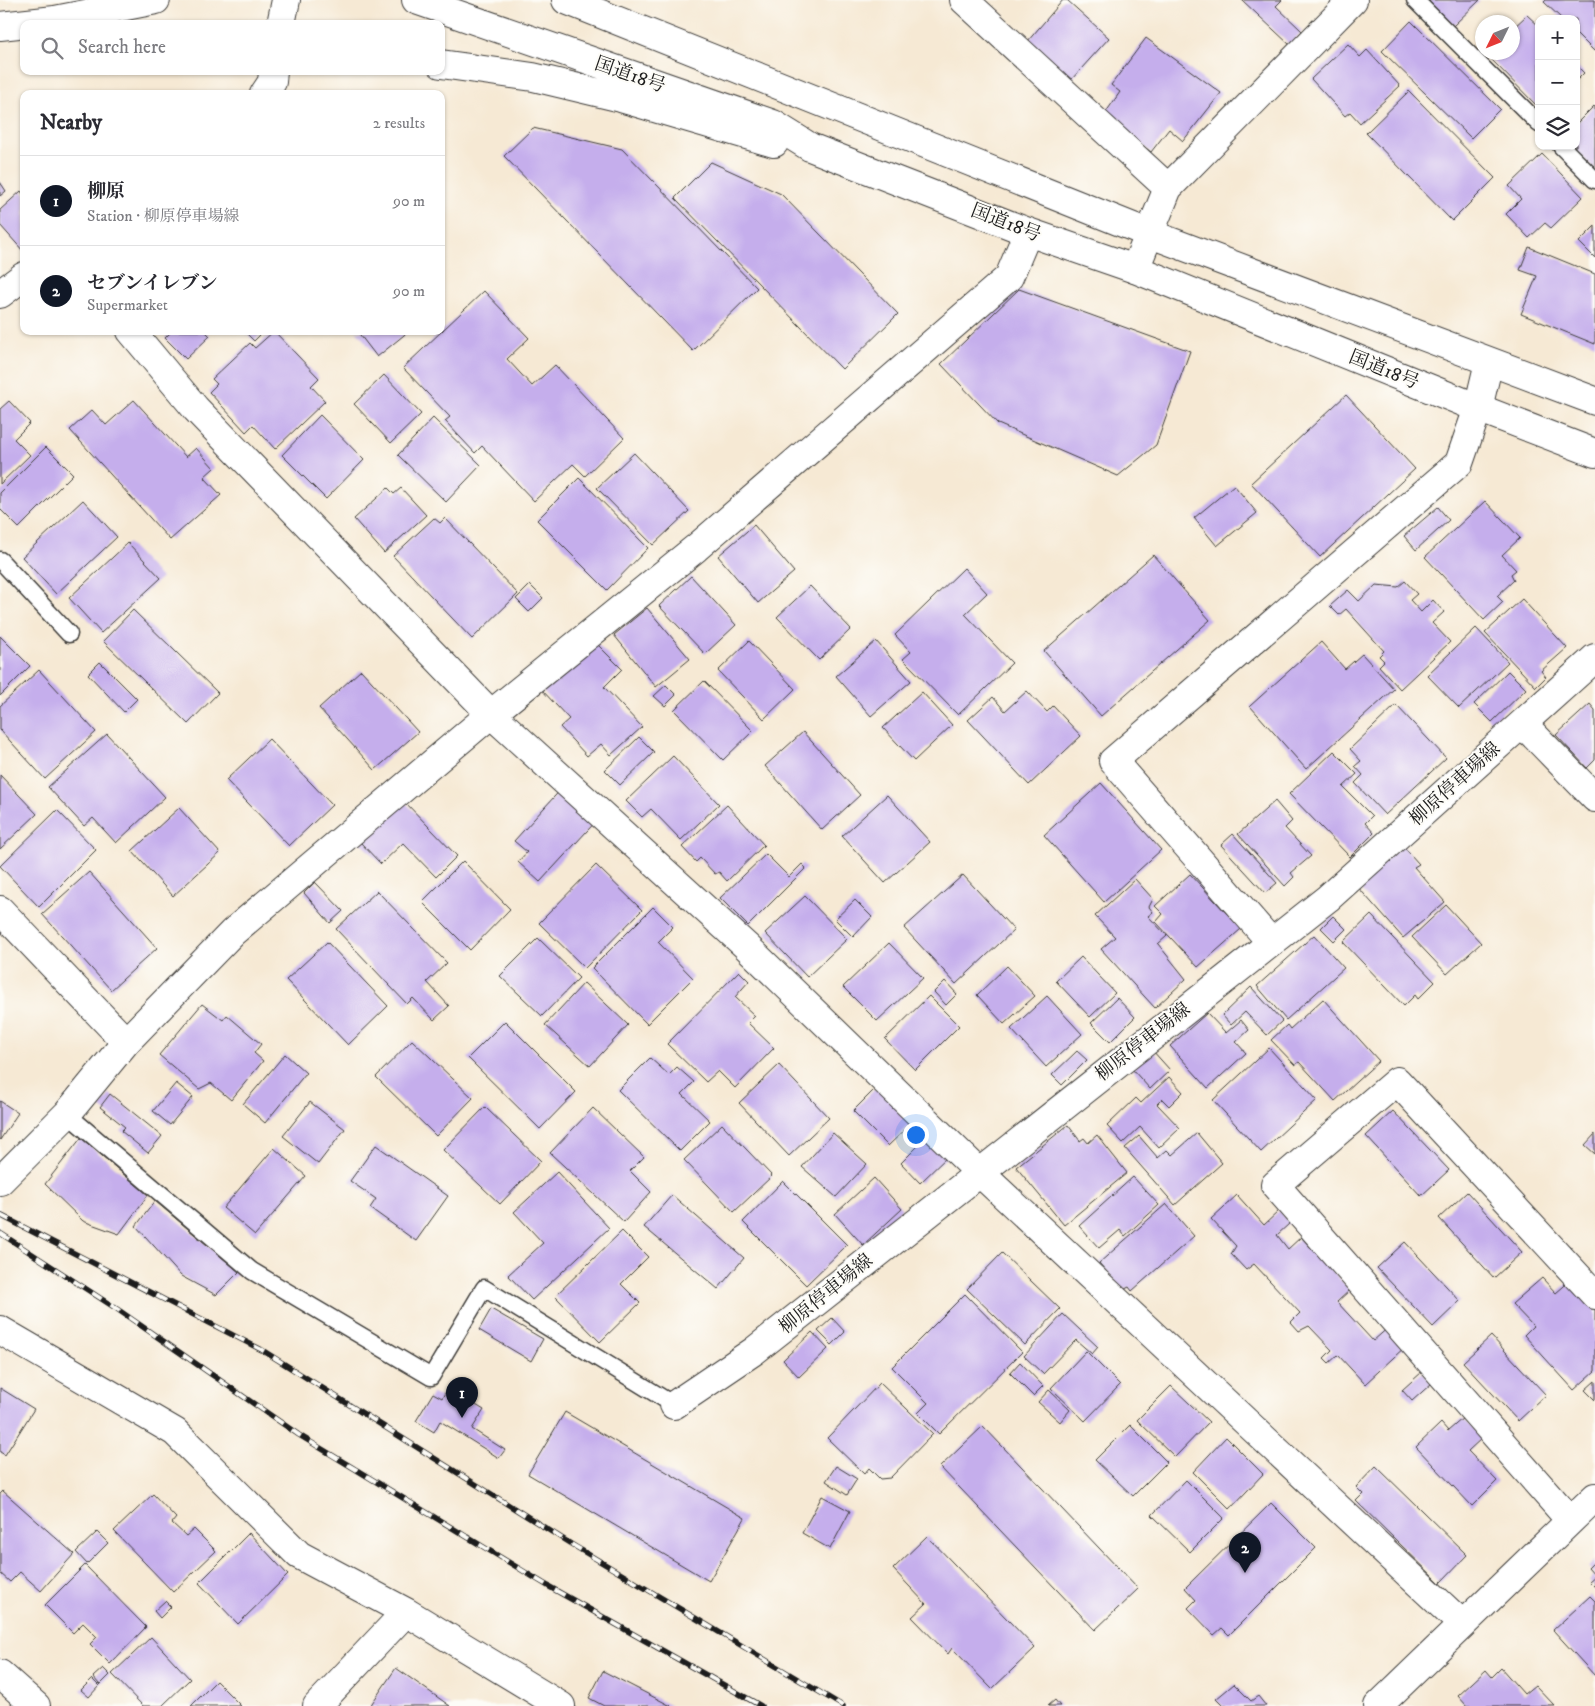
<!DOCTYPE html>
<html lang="en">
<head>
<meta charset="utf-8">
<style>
	:root { --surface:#fff; --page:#f7f7f7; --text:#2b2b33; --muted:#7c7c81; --line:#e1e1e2; --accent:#111827 }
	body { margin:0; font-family:"IM FELL DW Pica","Noto Serif JP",serif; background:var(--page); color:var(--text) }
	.controls { position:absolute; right:15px; top:15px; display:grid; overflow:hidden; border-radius:10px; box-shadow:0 1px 4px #0004 }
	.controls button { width:45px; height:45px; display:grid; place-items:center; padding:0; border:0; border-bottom:1px solid var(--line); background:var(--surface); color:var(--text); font:25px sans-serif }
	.compass { position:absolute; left:1475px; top:15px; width:45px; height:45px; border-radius:50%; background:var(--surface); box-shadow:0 1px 4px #0004; rotate:227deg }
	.you { position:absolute; left:915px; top:1134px; width:18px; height:18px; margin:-12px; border:4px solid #fff; border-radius:50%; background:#1a73e8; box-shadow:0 0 0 8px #1a73e833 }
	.badge { display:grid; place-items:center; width:32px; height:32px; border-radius:50%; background:var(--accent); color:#fff; font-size:16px; font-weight:700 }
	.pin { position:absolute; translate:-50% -41px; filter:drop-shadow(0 1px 2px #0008) }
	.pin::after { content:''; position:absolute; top:26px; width:18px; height:15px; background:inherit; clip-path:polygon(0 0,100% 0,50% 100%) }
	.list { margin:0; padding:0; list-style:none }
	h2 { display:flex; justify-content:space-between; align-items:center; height:65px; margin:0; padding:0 20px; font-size:21px }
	h2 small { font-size:16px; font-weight:400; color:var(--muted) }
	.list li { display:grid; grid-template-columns:32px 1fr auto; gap:15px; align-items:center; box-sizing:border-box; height:90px; padding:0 20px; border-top:1px solid var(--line) }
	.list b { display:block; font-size:19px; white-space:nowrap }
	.list p { margin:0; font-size:16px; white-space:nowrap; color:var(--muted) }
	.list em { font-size:16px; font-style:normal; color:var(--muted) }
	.icon { flex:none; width:28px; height:28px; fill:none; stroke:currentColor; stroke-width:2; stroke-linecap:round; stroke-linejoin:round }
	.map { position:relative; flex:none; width:1595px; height:1706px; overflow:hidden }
	.search { position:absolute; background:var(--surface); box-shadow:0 1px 4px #0004; left:20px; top:20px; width:425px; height:55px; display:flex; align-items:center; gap:12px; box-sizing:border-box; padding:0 18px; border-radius:10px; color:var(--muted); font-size:19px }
	.panel { position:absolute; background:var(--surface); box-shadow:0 1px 4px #0004; left:20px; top:90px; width:425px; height:245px; border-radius:10px }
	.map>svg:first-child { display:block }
	.building { fill:#c5aeec }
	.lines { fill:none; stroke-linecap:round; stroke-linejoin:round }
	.service-casing { stroke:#3d3b38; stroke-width:19 }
	.minor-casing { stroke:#3d3b38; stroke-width:30 }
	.tertiary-casing { stroke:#3d3b38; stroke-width:30 }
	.secondary-casing { stroke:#3d3b38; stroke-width:30 }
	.trunk-casing { stroke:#3d3b38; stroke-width:30 }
	.service { stroke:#fff; stroke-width:16 }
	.minor { stroke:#fff; stroke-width:28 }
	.tertiary { stroke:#fff; stroke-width:28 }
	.secondary { stroke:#fff; stroke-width:28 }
	.trunk { stroke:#fff; stroke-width:28 }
	.rail-casing { stroke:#1c1c1c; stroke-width:5.5 }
	.rail { stroke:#fdfcf7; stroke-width:4; stroke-dasharray:11; stroke-linecap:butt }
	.labels { text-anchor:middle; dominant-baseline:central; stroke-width:4; stroke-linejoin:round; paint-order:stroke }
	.street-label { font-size:19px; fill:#1c1c1c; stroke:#fdfcf7 }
</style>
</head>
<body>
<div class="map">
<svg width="1595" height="1706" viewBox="0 0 1595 1706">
	<rect width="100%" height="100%" fill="#fdfcf7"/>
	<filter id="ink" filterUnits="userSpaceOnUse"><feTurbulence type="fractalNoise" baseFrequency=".02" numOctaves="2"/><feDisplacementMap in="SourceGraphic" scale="10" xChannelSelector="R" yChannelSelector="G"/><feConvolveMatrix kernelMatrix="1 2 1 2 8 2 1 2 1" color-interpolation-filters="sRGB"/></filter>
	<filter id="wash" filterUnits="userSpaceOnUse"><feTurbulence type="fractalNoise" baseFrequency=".0096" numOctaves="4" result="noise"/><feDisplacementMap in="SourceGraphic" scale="20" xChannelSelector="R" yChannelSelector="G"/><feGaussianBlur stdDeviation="1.12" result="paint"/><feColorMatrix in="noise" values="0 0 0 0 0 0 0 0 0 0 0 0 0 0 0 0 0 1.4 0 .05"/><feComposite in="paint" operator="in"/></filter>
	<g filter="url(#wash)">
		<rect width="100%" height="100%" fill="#f6e9d4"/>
		<g id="blocks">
			<!-- building -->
			<path class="building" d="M1063,0H1067L1109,38L1071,80L1027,42Z
				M1242,0H1282L1276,6L1302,31L1290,45Z
				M1428,0H1480L1453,26Z
				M1546,0H1595V52L1576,33V19H1562L1544,2Z
				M1527,15L1539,26V108L1487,55L1489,52H1512V29Z
				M1411,21L1500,109L1471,138L1382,51Z
				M1146,38L1221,93L1183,141L1169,129L1151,152L1104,115L1120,92L1111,85Z
				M1348,44L1360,57L1367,50L1400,86L1360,123L1350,112L1345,116L1311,79Z
				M1576,65L1584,73L1576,81Z
				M1409,91L1495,178L1452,221L1366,133Z
				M1594,106L1595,107V170L1572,146H1576V124Z
				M533,128L622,149L757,288L693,351L504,156Z
				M1542,154L1583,197L1551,228L1545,223L1529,238L1506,214L1521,199L1509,186Z
				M711,162L781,194L898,314L842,369L675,198Z
				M0,182L6,191L0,196Z
				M21,191L24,195V252L0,225V210Z
				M1595,226V258L1579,242Z
				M1529,247L1595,274V344L1521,314L1537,276L1520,270Z
				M1019,289L1190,351L1156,445L1118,476L998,424L941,364Z
				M484,291L529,338L507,359L532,386L555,365L624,438L585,476L573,464L534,501L482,446L475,453L445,421L450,417L403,368Z
				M172,331H205L210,336L186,359L165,338Z
				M244,331H264L254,341Z
				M274,331L319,378L311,386L325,401L275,449L253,425L246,432L209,392L217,384L212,379L250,343L255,348Z
				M357,331H409L377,357Z
				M384,375L421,414L391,443L354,404Z
				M1346,395L1415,469L1320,557L1251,483Z
				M134,400L186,457L196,448L214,468L204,477L221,495L170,540L70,430L92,410L106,425Z
				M9,401L30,423L14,439L30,455L0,484V409Z
				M320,415L364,460L326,499L282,455Z
				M433,418L481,465L446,502L398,455Z
				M46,447L73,474L19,528L0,509V493Z
				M634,453L689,511L653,545L597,488Z
				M579,478L648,548L607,590L537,520Z
				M1234,485L1257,513L1217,546L1194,518Z
				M388,488L394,494L401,488L426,515L384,553L354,519Z
				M83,500L117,537L56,594L22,557Z
				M1485,501L1520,538L1502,555L1516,570L1511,574L1514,580L1497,596L1503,602L1484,620L1425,557Z
				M1438,507L1449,520L1416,550L1404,536Z
				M434,518L440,523L445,518L518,594L472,639L393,556Z
				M754,525L794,572L758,603L718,556Z
				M128,543L161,578L101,633L69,598Z
				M1153,555L1210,620L1101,716L1044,651Z
				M964,568L987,593L965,614L1012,663L958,715L903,659L911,652L895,635Z
				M691,576L736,625L705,654L659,606Z
				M1405,581L1417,594L1410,600L1421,612L1433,600L1444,612L1432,623L1450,642L1400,689L1379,666L1384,661L1379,656L1384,651L1346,609L1339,615L1330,606L1348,590L1359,601L1376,585L1398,587Z
				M530,585L543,598L529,612L516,599Z
				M810,586L851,629L819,660L777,617Z
				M1522,599L1567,648L1541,671L1546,677L1536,687L1485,633Z
				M647,608L690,659L656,687L614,635Z
				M133,610L218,693L188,724L103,641Z
				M1476,628L1508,662L1459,708L1427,675Z
				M0,636L30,666L0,696Z
				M593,640L622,669L604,687L642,727L611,755L601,744L587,756L560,727L569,719L541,689Z
				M749,641L795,689L764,719L718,671Z
				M876,641L911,681L871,716L836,676Z
				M1321,642L1345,669L1362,654L1394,689L1306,769L1250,706Z
				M100,662L137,699L124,712L88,674Z
				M39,670L96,732L45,779L0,730V706Z
				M361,670L418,732L375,770L319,708Z
				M1508,671L1526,689L1492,722L1474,704Z
				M704,681L753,731L723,760L674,710Z
				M666,685L676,695L665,706L654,696Z
				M1027,691L1047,712L1053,706L1081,736L1029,785L968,720L993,697L1005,711Z
				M922,692L952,725L914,761L883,728Z
				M1590,704L1595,710V760L1587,768L1556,735Z
				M1396,705L1446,758L1385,815L1355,783L1363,775L1355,766L1361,761L1350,749Z
				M803,732L860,795L822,830L765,766Z
				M107,734L165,797L116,843L93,818L84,826L48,787Z
				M639,737L654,752L620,785L605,770Z
				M269,739L332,805L289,846L226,780Z
				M1334,751L1357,774L1343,787L1372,816L1365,823L1374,833L1350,857L1289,794Z
				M673,756L719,804L681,840L651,809L642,817L626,801Z
				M0,775L37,814L0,849Z
				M1101,783L1161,850L1104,902L1044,835Z
				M564,786L599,818L540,882L518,862L527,852L514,841Z
				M887,795L930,842L885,883L842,836Z
				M403,800L457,856L436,877L403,843L381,864L360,842Z
				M1275,801L1292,821L1285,828L1311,856L1291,873L1294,877L1285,886L1238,834Z
				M727,805L764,845L727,881L719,872L715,874L700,858L696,862L682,847Z
				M179,808L220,853L173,896L132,851Z
				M57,810L96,850L39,907L0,866Z
				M1233,834L1277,883L1265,893L1221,845Z
				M1402,845L1419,864L1414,867L1445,902L1403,938L1357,886Z
				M766,854L789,877L802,864L806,868L748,926L720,898Z
				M463,861L510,909L470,950L422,902Z
				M596,865L642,910L585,968L539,923Z
				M89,872L157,948L111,990L42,914Z
				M1190,874L1241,929L1198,967L1156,922L1163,914L1155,906Z
				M963,875L1014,930L956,984L904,928Z
				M1135,879L1153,899L1149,907L1153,912L1148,916L1167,936L1158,944L1186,979L1155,1008L1101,949L1115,937L1095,916Z
				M315,882L343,911L330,923L304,893Z
				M377,891L447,963L427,982L449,1006L434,1020L413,998L407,1004L336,929Z
				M805,896L847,939L807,977L765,933Z
				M855,900L872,917L853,937L835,919Z
				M1446,905L1481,943L1447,974L1412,937Z
				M653,907L673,927L658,942L693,978L647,1024L592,968Z
				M1371,915L1435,982L1418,999L1415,995L1404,1006L1343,942Z
				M1333,916L1346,929L1334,941L1321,928Z
				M1314,935L1344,968L1286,1020L1257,986Z
				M538,938L579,978L542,1016L500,976Z
				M327,942L388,1006L348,1045L286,980Z
				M889,943L923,978L877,1021L843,987Z
				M1081,957L1115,993L1090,1017L1056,981Z
				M1007,966L1035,996L1004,1024L977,995Z
				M739,971L749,981L735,997L755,1016L748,1023L774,1048L735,1088L718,1071L706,1082L667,1044Z
				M945,981L957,994L946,1005L934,992Z
				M584,983L628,1025L590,1066L545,1025Z
				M1251,987L1282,1021L1267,1035L1245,1012L1231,1025L1222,1015Z
				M929,996L959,1026L915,1070L885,1039Z
				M1047,996L1082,1034L1046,1067L1011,1029Z
				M1117,998L1135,1017L1110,1042L1091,1023Z
				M1323,999L1379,1061L1335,1101L1299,1062L1295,1065L1271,1040L1287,1025L1290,1029Z
				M202,1004L223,1020L227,1015L261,1044L254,1053L263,1061L231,1100L211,1083L199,1089L159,1055Z
				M1207,1013L1226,1033L1241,1020L1249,1030L1236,1042L1246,1053L1208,1088L1170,1046Z
				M505,1021L576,1092L540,1129L468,1058Z
				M412,1040L473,1098L436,1136L376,1077Z
				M1269,1048L1317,1100L1261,1152L1213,1100Z
				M1152,1050L1170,1070L1150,1089L1132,1069Z
				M1077,1051L1087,1060L1062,1085L1052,1075Z
				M285,1054L306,1073L265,1123L243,1104Z
				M650,1058L669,1075L677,1067L694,1082L682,1094L710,1121L680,1151L618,1090Z
				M779,1065L829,1118L789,1156L739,1103Z
				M1169,1077L1183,1092L1169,1106L1162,1099L1157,1104L1180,1128L1159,1148L1140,1127L1123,1143L1107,1126L1136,1098L1141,1103Z
				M176,1083L193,1097L170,1125L153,1111Z
				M878,1086L913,1122L888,1146L853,1111Z
				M110,1094L162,1136L148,1153L121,1131L125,1127L100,1107Z
				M0,1101L18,1113L0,1140Z
				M310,1102L345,1129L318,1164L283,1136Z
				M485,1107L541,1161L500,1204L443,1150Z
				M593,1108L644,1157L630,1171L651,1192L624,1222L550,1153Z
				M1393,1111L1449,1170L1421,1196L1366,1136Z
				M722,1124L772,1176L734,1212L684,1160Z
				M1068,1125L1080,1141L1084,1138L1088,1143L1097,1135L1127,1173L1064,1225L1016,1167Z
				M833,1133L867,1164L836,1197L802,1167Z
				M931,1133L951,1153L920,1183L901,1163Z
				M1197,1133L1222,1163L1175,1205L1125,1148L1139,1136L1158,1158L1167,1150L1172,1155Z
				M1595,1134V1154L1585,1145Z
				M81,1138L148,1195L119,1234L83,1221L45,1184Z
				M376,1145L448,1196L416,1241L370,1208L376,1199L350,1181Z
				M274,1148L306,1176L255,1235L223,1208Z
				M557,1172L609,1228L532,1300L508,1275L543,1243L514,1212Z
				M1133,1177L1159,1205L1125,1236L1120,1230L1099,1248L1079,1226Z
				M874,1178L902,1209L863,1245L835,1214Z
				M783,1181L847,1245L806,1285L743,1222Z
				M1467,1192L1522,1252L1494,1278L1439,1218Z
				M672,1195L744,1258L718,1289L644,1227Z
				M1237,1195L1264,1225L1279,1211L1290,1223L1277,1235L1288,1249L1301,1237L1350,1290L1337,1302L1373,1341L1390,1326L1407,1345L1365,1384L1338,1355L1329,1363L1324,1358L1332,1350L1309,1326L1299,1331L1291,1322L1300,1313L1254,1264L1246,1270L1231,1254L1236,1246L1211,1219Z
				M155,1201L239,1272L216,1295L181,1276L136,1226Z
				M1166,1204L1194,1236L1132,1291L1129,1287L1123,1290L1099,1263Z
				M622,1231L648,1257L621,1284L640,1303L600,1342L555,1296Z
				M1405,1242L1460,1301L1433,1327L1377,1268Z
				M1002,1253L1060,1309L1025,1345L967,1289Z
				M1542,1278L1556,1293L1571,1280L1595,1306V1371L1574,1390L1524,1335L1533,1326L1512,1304Z
				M965,1294L1022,1352L939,1434L918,1413L928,1403L892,1367Z
				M491,1309L543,1339L531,1361L479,1330Z
				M1063,1314L1098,1347L1092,1354L1076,1340L1043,1374L1024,1356Z
				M832,1318L845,1332L832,1345L818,1331Z
				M812,1332L828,1349L799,1377L783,1360Z
				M1491,1336L1546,1395L1518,1421L1463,1362Z
				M1086,1351L1120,1385L1085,1421L1051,1388Z
				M1020,1362L1043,1386L1033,1396L1010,1373Z
				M1422,1372L1432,1383L1412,1401L1402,1390Z
				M1595,1381V1400L1585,1390Z
				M880,1383L933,1434L890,1478L880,1479L869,1468L864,1474L827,1438Z
				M1171,1386L1209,1422L1175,1457L1137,1420Z
				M0,1388L34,1409L5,1455L0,1452Z
				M448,1388L484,1410L472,1429L505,1450L499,1458L440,1421L434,1432L416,1421L433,1393L442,1398Z
				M1049,1390L1070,1410L1060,1422L1038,1402Z
				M565,1412L745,1518L709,1581L528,1474Z
				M1463,1418L1482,1438L1468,1451L1497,1481L1472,1506L1416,1447L1441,1423L1448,1431Z
				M1130,1425L1167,1462L1133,1496L1095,1460Z
				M983,1426L1138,1589L1095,1630L940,1467Z
				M1226,1437L1263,1474L1230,1509L1193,1472Z
				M836,1466L857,1479L847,1495L826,1481Z
				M1376,1466L1467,1555L1440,1583L1356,1501L1363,1494L1356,1487Z
				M1186,1480L1224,1518L1190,1552L1152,1515Z
				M3,1491L74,1554L41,1591L20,1572L10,1582L0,1573V1494Z
				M153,1494L176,1518L172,1523L186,1536L194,1529L216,1551L173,1592L114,1531Z
				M822,1496L850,1511L830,1549L802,1533Z
				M1271,1503L1316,1548L1229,1635L1222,1628L1214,1635L1188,1608L1196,1600L1185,1588Z
				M97,1532L108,1543L87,1564L76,1552Z
				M249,1533L288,1575L238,1624L199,1583Z
				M927,1536L1035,1648L992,1689L952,1648L948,1654L912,1617L926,1604L893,1569Z
				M1595,1561V1587L1589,1581L1595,1576L1588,1568Z
				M85,1565L146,1627L110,1664L90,1644L97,1637L83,1623L73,1633L45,1605Z
				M1590,1596L1595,1601V1676L1553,1630Z
				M165,1601L171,1607L160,1618L154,1611Z
				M151,1637L190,1679L162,1706H143L112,1674Z
				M103,1668L110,1675L100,1685L93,1677Z
				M396,1668L450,1706H370Z
				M1501,1668L1524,1694L1535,1685L1555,1706H1467L1458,1696L1486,1670L1492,1677Z
				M603,1671L671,1706H604L589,1698Z
				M92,1679L99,1686L89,1697L81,1690Z
				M216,1681L241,1706H191Z
				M1234,1684L1251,1701L1258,1696L1266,1706H1223L1216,1699Z
				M1055,1700L1060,1706H1048Z"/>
		</g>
	</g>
	<g filter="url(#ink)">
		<use href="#blocks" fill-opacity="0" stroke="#3d3b38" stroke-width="1"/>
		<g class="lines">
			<defs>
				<path id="service" d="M1415,0L1539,124
					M1561,146L1595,180
					M0,560L69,634
					M67,1114L252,1271L431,1377L484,1288L674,1405"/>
				<path id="minor" d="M964,0L1168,188
					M281,24L286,0
					M264,94L272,82L273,71
					M1135,269L1168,188L1353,0
					M0,294L24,276
					M131,331L196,409L491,714L746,946L978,1171L1462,1624
					M1523,724L1595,798
					M0,910L126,1042
					M1271,942L1113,761L1459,463L1478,408L1489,362
					M0,1181L67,1114L126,1042L233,932L491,714L696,548L1009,277L1028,232
					M0,1330L175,1432L299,1555L406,1612L561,1706
					M1570,1520L1275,1185L1397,1081L1595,1295
					M317,1706L406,1612"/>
				<path id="tertiary" d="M0,1674L36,1706
					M1378,1706L1595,1497"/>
				<path id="secondary" d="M674,1405L754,1351L1328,898L1595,658"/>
				<path id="trunk" d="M416,0L773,124L810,147L1028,232L1135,269L1478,408L1595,453
					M566,0L1148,233L1595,401
					M0,26L55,20L156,0
					M441,64L533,77L621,98L774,143"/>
			</defs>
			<!-- service casing -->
			<use href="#service" class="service-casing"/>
			<!-- minor casing -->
			<use href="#minor" class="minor-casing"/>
			<!-- tertiary casing -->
			<use href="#tertiary" class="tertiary-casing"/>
			<!-- secondary casing -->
			<use href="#secondary" class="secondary-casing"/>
			<!-- trunk casing -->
			<use href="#trunk" class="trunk-casing"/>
			<!-- service -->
			<use href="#service" class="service"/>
			<!-- minor -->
			<use href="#minor" class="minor"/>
			<!-- tertiary -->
			<use href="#tertiary" class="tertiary"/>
			<!-- secondary -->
			<use href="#secondary" class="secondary"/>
			<!-- trunk -->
			<use href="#trunk" class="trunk"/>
			<defs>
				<path id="rail" d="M0,1215L262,1350L571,1544L843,1706
					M0,1233L117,1309L299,1435L548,1586L761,1706"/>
			</defs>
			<!-- rail casing -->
			<use href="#rail" class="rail-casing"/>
			<!-- rail -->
			<use href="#rail" class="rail"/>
		</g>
	</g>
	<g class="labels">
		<!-- street labels -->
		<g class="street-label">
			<text transform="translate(630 75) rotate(19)">国道18号</text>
			<text transform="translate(1006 223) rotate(21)">国道18号</text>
			<text transform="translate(1384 370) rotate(22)">国道18号</text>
			<text transform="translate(1455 784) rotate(-42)">柳原停車場線</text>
			<text transform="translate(1143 1042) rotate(-38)">柳原停車場線</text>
			<text transform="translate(826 1294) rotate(-39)">柳原停車場線</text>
		</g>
	</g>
</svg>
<div class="controls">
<button>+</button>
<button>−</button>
<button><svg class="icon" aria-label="layers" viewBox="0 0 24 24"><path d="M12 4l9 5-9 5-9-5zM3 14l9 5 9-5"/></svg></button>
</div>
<svg class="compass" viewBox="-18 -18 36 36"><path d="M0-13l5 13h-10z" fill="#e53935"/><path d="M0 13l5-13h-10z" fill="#7c7c81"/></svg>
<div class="you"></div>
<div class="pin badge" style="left:462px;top:1418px">1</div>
<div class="pin badge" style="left:1245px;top:1573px">2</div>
<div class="search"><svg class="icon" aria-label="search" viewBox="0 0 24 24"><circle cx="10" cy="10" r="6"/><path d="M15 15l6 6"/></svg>Search here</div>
<section class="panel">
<h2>Nearby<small>2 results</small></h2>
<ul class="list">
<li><span class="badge">1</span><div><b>柳原</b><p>Station · 柳原停車場線</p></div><em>90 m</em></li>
<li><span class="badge">2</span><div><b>セブンイレブン</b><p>Supermarket</p></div><em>90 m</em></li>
</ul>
</section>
</div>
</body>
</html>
